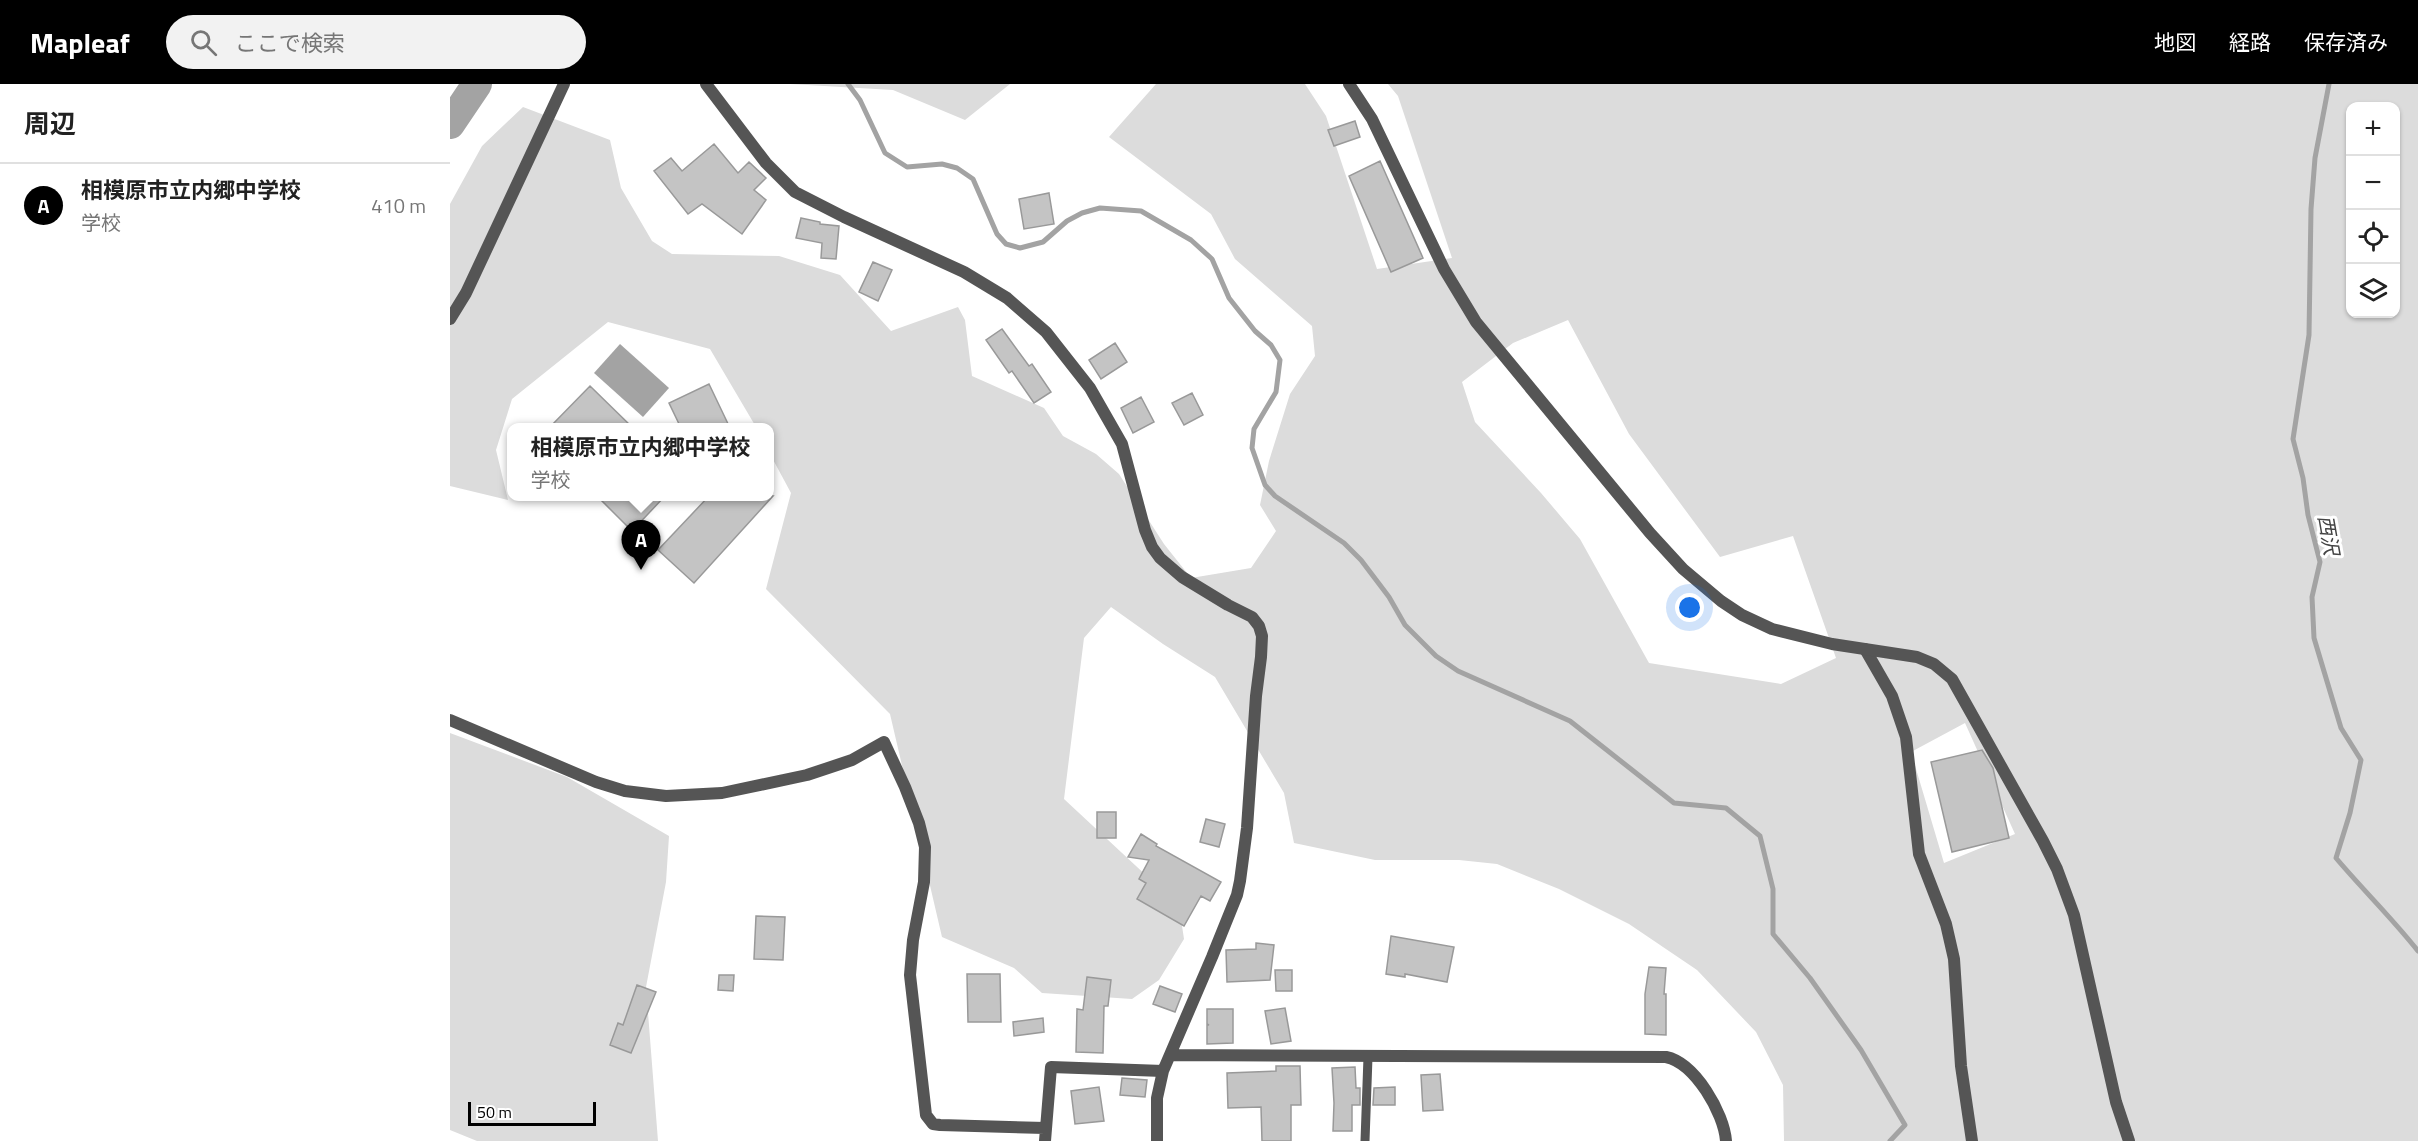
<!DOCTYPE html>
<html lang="ja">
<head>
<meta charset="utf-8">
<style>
	:root { --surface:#fff; --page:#f2f2f2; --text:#222; --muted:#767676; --line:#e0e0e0; --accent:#000 }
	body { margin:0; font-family:"Titillium Web","Noto Sans JP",sans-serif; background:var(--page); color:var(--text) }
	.controls { position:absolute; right:18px; top:18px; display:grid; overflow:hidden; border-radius:12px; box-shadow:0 2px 4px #0004 }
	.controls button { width:54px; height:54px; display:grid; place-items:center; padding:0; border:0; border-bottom:2px solid var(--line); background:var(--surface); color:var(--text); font:30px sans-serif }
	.scale { position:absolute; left:18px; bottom:15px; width:128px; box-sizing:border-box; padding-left:6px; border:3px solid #000; border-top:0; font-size:16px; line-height:21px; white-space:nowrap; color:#000; -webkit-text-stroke:4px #fff; paint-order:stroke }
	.you { position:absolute; left:1240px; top:524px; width:21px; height:21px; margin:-15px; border:4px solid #fff; border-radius:50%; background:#1a73e8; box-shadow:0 0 0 9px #1a73e833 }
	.badge { display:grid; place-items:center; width:39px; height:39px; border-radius:50%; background:var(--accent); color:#fff; font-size:20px; font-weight:700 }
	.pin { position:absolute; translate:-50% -50px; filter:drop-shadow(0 2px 3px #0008) }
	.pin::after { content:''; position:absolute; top:32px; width:21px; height:18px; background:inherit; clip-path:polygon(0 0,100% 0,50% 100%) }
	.popup { position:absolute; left:57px; top:339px; width:267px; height:78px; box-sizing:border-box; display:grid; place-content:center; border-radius:12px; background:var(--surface); filter:drop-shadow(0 2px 4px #0005); font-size:20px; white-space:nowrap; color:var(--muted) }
	.popup b { font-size:22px; color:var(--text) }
	.popup::after { content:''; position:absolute; left:50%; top:100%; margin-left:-12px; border:12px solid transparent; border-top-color:var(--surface) }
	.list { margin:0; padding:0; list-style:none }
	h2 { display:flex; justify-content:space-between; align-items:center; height:78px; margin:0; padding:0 24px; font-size:26px }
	h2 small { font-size:20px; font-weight:400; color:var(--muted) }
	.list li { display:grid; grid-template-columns:39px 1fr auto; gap:18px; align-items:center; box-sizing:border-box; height:84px; padding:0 24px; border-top:2px solid var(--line) }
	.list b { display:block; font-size:22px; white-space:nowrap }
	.list p { margin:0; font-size:20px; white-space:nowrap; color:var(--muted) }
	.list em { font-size:20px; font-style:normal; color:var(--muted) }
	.icon { flex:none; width:33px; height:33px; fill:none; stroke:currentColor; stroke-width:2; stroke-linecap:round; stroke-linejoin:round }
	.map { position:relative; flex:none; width:1968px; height:1057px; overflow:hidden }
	header { display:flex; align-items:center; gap:36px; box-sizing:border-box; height:84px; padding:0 30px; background:var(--accent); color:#fff }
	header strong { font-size:28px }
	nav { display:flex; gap:33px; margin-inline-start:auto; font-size:21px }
	.search { width:420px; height:54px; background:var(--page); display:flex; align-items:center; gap:15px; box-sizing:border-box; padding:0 21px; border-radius:33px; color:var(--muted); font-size:22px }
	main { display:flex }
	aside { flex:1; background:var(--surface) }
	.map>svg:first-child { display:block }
	.green { fill:#dcdcdc; fill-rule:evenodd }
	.water { fill:#a3a3a3 }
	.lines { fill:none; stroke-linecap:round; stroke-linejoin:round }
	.stream { stroke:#a3a3a3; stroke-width:5 }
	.river { stroke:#a3a3a3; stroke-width:30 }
	.building { fill:#c4c4c4; stroke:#999; stroke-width:1.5 }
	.service { stroke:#555; stroke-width:9 }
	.minor { stroke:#555; stroke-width:12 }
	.tertiary { stroke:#555; stroke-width:12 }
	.labels { text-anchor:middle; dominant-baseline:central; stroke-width:6; stroke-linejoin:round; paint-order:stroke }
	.water-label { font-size:20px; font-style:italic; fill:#444; stroke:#fff }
</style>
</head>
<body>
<header>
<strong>Mapleaf</strong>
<div class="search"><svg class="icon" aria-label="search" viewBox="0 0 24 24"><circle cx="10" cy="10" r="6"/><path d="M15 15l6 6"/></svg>ここで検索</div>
<nav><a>地図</a><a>経路</a><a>保存済み</a></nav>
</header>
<main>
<aside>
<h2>周辺<small></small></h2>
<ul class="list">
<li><span class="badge">A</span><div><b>相模原市立内郷中学校</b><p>学校</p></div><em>410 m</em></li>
</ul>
</aside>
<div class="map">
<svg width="1968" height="1057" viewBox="0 0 1968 1057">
	<rect width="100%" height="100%" fill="#fff"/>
	<!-- green -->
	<path class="green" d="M340,0H560L515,36L443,6Z
		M706,0H855L876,32L927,185L1002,174L948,12L938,0H1968V1057H1334L1333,1001L1306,948L1247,886L1179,840L1109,805L1047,780L1009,776H925L844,759L834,709L765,593L713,560L661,523L634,554L614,715L729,822L734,855L709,896L682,915L592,909L564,884L492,853L440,630L316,505L341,409L320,370V344L306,343L260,265L158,238L62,315L46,366L58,416L0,402V120L32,62L73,23L160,56L171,104L202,157L222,170L329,172L390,191L441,247L508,223L515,236L522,292L594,324L613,352L646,370L669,390L714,460L741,494L801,484L826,447L810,421L819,377L840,310L865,272L862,242L785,175L761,130L659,53ZM1900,22H1946V230H1900ZM1118,236L1179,350L1270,473L1343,452L1386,574L1331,600L1199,579L1130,455L1091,409L1025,338L1012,298L1063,259ZM1515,639L1565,750L1494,779L1461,668Z
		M0,649L117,693L219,752L216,798L196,903L208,1057H27L0,1046Z"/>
	<!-- water -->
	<path class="water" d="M170,260L219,304L193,333L144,289Z"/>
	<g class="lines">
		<!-- stream -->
		<path class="stream" d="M398,0L410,16L435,69L457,83L492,80L507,84L523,95L547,150L556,160L570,164L593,158L617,137L632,129L650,124L691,127L741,156L762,175L779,214L805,247L821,261L830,276L826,308L804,345L802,364L815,401L825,412L894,459L911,476L939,513L955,541L986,572L1008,587L1120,637L1224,719L1276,724L1310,752L1323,805V850L1360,894L1411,966L1455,1041L1440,1057
			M1879,0L1865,74L1861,125L1859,251L1843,355L1853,394L1858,431L1870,478L1862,513L1864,554L1891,644L1911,676L1900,729L1886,774C1913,806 1942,834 1968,867"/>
		<!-- river -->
		<path class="river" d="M0,40L27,0"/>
	</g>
	<!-- building -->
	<path class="building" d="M905,37L910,53L884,62L878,46Z
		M264,60L288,89L299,78L316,94L304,106L316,116L292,150L252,120L238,130L204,87L221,74L232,87Z
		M930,77L973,174L941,188L899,92Z
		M599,109L604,140L574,145L569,115Z
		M351,134L370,138V140L389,142L386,175L371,174L372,159L346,154Z
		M423,178L442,186L428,217L409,208Z
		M552,245L579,282L582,280L601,308L584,319L562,287L559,289L536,256Z
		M665,259L677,278L651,295L639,276Z
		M259,300L280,344H231L219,319Z
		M140,302L183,344H99Z
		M742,309L753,331L734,341L722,319Z
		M691,313L704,338L683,349L671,324Z
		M147,412H215L182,447Z
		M259,412H323L244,499L208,466Z
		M1532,666L1543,684L1559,754L1502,768L1481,678Z
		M647,728H666V754H647Z
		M756,735L775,740L769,763L750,758Z
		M691,750L707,760L706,762L771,798L760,817L751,812L734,842L687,815L696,799L689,795L699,776L678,773Z
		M306,832L335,833L333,876L304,875Z
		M941,852L1004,863L997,898L955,890V893L936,890Z
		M806,859L824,861L820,896L777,898L776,866L806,865Z
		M1199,883L1216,884L1214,910H1216V951L1195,950V910Z
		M825,886H842V907H826Z
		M517,890H550L551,938H518Z
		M269,891H284L283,907L268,906Z
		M637,893L661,896L658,922H654L653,969L626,968L627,925L633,926Z
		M187,901L206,908L181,969L160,961L168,939L173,941Z
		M710,902L732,910L725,928L703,920Z
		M835,924L841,957L821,960L815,927Z
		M757,925H783V959L757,960V941H759L757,940Z
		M593,934L594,948L564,952L563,938Z
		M826,982H850L851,1021H841V1057H812L811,1023L778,1024L777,989L826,987Z
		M905,983L906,1004H910V1021H902V1047H883L884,1019L882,984Z
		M990,990L993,1026L973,1027L971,991Z
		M672,994L697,996L695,1013L670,1011Z
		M649,1003L654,1037L625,1040L621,1007Z
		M945,1003V1021H923L924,1004Z"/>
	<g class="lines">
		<!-- service -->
		<path class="service" d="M915,1057L918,973"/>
		<!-- minor -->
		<path class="minor" d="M256,0L316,79L345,108L394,133L514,188L557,214L596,248L640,304L672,360L695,446L702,463L710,474L732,493L778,521L802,533L809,542L812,552L811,573L806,612L797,744L790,797L787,811L762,873L713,987L707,1014V1057
			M0,235L16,209L114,0
			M1415,565L1442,612L1456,653L1469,770L1496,840L1504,875L1511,982L1522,1057
			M0,636L146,698L175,707L216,712L272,709L357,691L402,676L434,658L455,703L469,739L475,763L474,798L463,856L460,891L476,1031L483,1040L490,1041L595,1044
			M720,971L1216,973C1245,979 1274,1029 1276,1057
			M595,1057L601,983L713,987"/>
		<!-- tertiary -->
		<path class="tertiary" d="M899,0L922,35L994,185L1026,238L1200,449L1233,485L1271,517L1292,531L1322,545L1382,560L1467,573L1484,580L1502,595L1593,757L1607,785L1624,831L1666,1018L1679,1057"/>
	</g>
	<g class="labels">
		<!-- water labels -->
		<g class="water-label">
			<text transform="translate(1879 451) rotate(80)">西沢</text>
		</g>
	</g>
</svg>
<div class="controls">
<button>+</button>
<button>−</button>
<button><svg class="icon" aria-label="locate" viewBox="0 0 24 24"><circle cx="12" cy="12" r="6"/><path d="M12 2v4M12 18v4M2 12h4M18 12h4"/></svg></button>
<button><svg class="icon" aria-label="layers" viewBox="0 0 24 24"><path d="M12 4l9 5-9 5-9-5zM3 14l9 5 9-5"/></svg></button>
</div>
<div class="scale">50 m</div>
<div class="you"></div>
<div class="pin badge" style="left:191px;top:486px">A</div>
<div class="popup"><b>相模原市立内郷中学校</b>学校</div>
</div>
</main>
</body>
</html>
